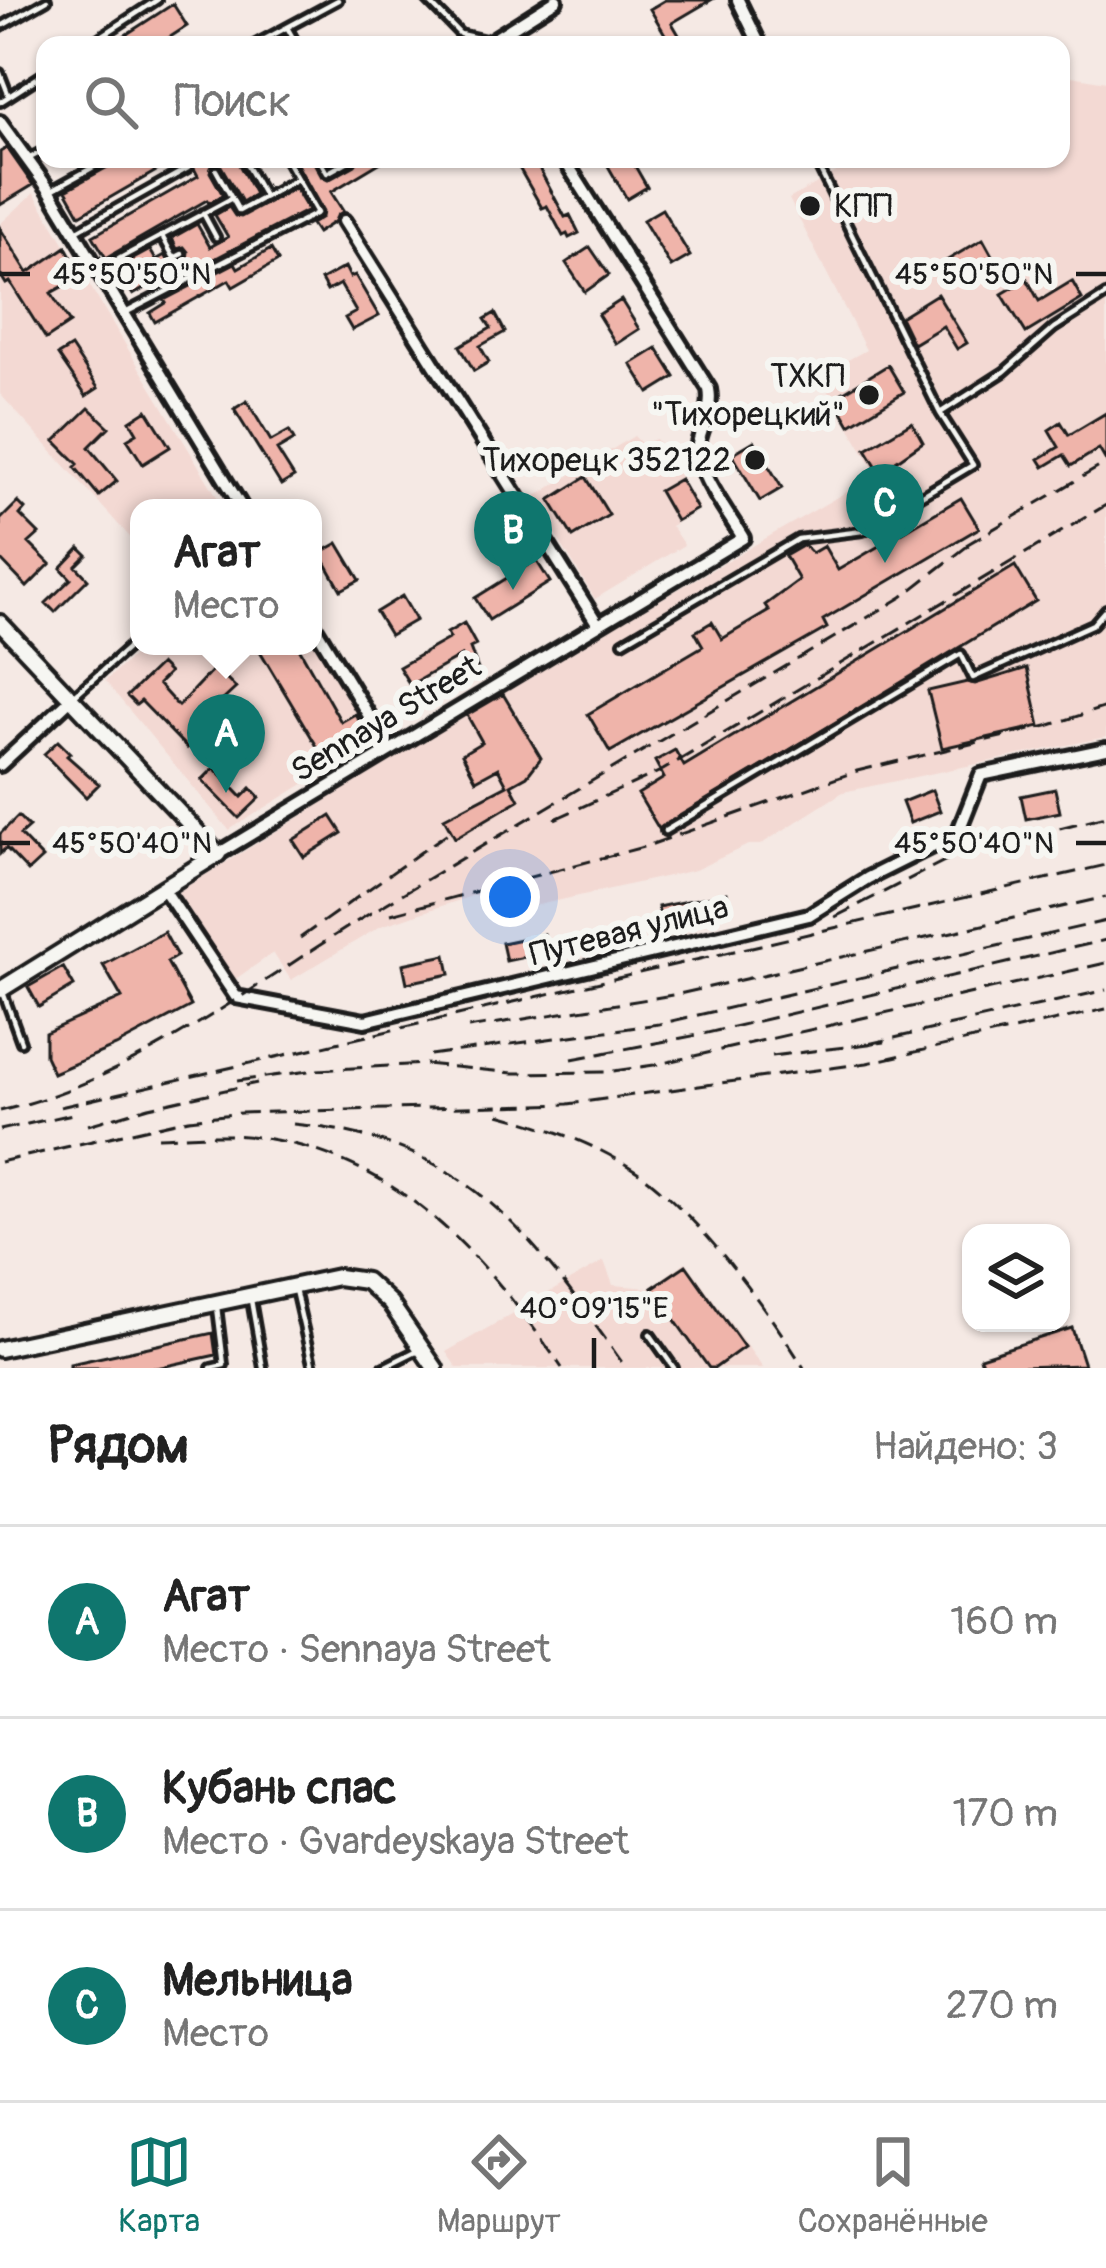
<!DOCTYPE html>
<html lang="ru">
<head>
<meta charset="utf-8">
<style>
	:root { --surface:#fff; --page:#f2f2f2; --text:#222; --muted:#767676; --line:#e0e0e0; --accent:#0f766e }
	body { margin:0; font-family:Pangolin,sans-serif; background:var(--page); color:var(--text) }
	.controls { position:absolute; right:36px; bottom:36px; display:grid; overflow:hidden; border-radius:24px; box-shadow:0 3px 9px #0004 }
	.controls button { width:108px; height:108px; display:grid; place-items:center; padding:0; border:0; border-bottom:3px solid var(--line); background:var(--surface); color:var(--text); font:60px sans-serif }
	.you { position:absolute; left:510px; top:897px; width:42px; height:42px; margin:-30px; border:9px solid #fff; border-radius:50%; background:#1a73e8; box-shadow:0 0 0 18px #1a73e833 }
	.badge { display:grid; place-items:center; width:78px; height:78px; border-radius:50%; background:var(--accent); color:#fff; font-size:39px; font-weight:700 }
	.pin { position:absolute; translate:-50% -99px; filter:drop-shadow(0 3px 6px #0008) }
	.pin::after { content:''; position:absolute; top:63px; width:42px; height:36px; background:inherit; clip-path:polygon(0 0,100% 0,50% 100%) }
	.popup { position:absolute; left:130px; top:499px; width:192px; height:156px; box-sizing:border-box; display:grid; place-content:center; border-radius:24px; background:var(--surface); filter:drop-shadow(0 3px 9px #0005); font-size:39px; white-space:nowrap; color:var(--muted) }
	.popup b { font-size:45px; color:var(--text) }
	.popup::after { content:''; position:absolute; left:50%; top:100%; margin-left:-24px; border:24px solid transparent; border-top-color:var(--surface) }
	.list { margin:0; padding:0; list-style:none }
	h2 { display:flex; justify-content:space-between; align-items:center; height:156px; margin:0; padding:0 48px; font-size:51px }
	h2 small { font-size:39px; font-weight:400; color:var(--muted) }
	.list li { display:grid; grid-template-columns:78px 1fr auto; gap:36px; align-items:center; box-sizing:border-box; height:192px; padding:0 48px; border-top:3px solid var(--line) }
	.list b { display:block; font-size:45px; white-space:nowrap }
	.list p { margin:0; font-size:39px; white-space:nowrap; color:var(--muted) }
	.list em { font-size:39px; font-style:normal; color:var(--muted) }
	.icon { flex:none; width:66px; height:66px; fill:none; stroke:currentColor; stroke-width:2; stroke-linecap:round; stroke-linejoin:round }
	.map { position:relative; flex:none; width:1106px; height:1368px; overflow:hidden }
	.search { position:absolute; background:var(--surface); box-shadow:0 3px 9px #0004; left:36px; right:36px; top:36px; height:132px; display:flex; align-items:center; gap:30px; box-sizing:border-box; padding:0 42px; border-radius:24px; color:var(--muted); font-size:45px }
	.sheet { height:732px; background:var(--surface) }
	nav { display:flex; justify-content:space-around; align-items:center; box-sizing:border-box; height:168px; border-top:3px solid var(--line); background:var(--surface); font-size:33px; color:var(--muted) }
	nav a { display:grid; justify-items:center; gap:6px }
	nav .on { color:var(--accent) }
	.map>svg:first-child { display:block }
	.built { fill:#f3d9d3 }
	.building { fill:#efb4aa; stroke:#1c1c1c; stroke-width:3 }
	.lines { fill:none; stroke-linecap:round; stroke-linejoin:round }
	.lane-casing { stroke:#1c1c1c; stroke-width:14 }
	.street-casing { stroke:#1c1c1c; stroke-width:20 }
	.secondary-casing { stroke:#1c1c1c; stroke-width:22 }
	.lane { stroke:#f6f6f2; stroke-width:4.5 }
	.street { stroke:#f6f6f2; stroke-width:10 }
	.secondary { stroke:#f6f6f2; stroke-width:14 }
	.rail { stroke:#1c1c1c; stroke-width:3; stroke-dasharray:18 9; stroke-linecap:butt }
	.ticks { fill:none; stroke:#1c1c1c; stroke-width:4.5 }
	.poi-dot { fill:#1c1c1c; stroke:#f6f6f2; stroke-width:4.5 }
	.labels { text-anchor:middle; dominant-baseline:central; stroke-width:12; stroke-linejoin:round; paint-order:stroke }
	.poi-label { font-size:33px; fill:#1c1c1c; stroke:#f6f6f2; text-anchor:end }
	.street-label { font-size:33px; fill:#1c1c1c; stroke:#f6f6f2 }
	.ticks-label { font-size:30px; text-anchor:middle; fill:#1c1c1c; stroke:#f6f6f2; stroke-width:12; stroke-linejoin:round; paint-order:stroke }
</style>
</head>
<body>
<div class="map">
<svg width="1106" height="1368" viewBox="0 0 1106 1368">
	<rect width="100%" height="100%" fill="#f5e9e4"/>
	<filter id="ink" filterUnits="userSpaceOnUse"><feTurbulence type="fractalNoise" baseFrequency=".00833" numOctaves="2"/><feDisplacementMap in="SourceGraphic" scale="24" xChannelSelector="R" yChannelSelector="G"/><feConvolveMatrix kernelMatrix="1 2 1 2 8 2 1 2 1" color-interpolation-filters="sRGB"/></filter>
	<g filter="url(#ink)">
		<!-- built -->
		<path class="built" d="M1066,75L1106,82V737L843,792L760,845H748L695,870L516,910L475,895L381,926L291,980L273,953L234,980L178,892L523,679L877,474L819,376L866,350L789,199L859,159H1061V78Z
			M34,193L224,508H139V547L0,394V224Z
			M634,436L642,444L656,439L700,509L671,526L684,545L595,599L533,498Z
			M313,635L375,740L229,830L105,681L144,646H313Z
			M604,1261L613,1285L649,1288L686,1262L763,1368H457L446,1352Z"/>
		<!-- building -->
		<path class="building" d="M665,0H711L672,23L679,35L669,41L650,9Z
			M173,4L187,26L158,45H110Z
			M7,148L33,185L0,205V152Z
			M115,159H177L80,215L66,190L111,165Z
			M189,159H236L255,194L242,202L221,166L214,164L210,172L223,195L209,203L207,200L106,258L93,236L198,176Z
			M294,159H312L322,177L328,180L355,165L359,159H386L331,192L343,211L334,222L317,233L311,224L322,217L323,211Z
			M514,159H534L565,217L570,215L579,233L569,238L567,234L563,236L547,206L542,208Z
			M604,159H631L647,187L627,199Z
			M295,188L308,210L157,289L154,283L133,295L117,268L150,250L156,260L165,255L170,263L177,264L187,259L188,252L184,247L177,249L172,238L197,224L210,247L228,237L215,215L229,207L235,216L241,217Z
			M662,209L690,256L671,267L643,220Z
			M0,228L28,273L66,247L82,276L51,293L70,323L46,339L10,282L6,284L0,274Z
			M983,239L994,259L958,281L946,261Z
			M590,247L609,275L585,292L566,263Z
			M271,249L278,261L233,287L229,280L155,322L150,313L166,303L164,300L235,263L238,268Z
			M345,267L350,277L355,275L379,316L352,330L345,318L356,312L340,284L327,291L321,280Z
			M1027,279L1039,301L1072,281L1082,299L1026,333L1002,294Z
			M937,294L967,343L957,349L943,326L913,344L900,317Z
			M621,300L639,329L616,344L598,315Z
			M495,313L505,332L480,346L489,362L474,371L460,346L491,328L485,319Z
			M71,347L98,388L86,396L58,355Z
			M657,348L675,377L649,393L631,364Z
			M888,365L904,392L850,425L834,398Z
			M247,401L271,441L289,431L294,440L277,450L294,477L281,485L234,409Z
			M89,408L109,427L89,447L117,481L99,496L75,467L78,464L55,441Z
			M147,410L170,447L143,464L127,439L137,433L130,421Z
			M1106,413V461L1099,449L1071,466L1064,455L1044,467L1039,459L1059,447L1049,430L1061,422L1069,435Z
			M912,422L923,442L880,472L866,449Z
			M754,441L782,488L760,501L732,454Z
			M586,477L609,515L573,537L550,500Z
			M680,479L697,509L676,521L659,491Z
			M961,498L979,528L823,620L827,628L610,752L588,714L703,646L695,632L712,622L722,639L769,611L765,605L799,580L785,556L804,545L812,553L824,546L838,570Z
			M18,502L25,509L20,515L39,534L29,543L50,564L27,587L0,559V520Z
			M338,543L360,580L341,590L320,553Z
			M80,548L87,555L76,566L88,579L55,612L46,603L71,579L61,568Z
			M536,560L550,582L489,620L475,598Z
			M1015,566L1036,601L659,829L638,794L664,778L655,761L675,750L684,766Z
			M402,596L416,620L390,635L376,612Z
			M464,623L476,645L470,648L479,672L469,676L461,656L410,685L399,667L450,638L447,633Z
			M257,646H298L341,722L355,714L367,733L324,758Z
			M160,664L169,673L158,684L178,706L215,667L236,688L221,702L226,707L187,748L141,701L136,705L127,696Z
			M1027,668L1040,726L942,748L928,691L967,682L975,684Z
			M503,694L541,758L527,776L511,785L519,800L455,838L444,818L507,785L498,768L476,780L462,754L482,742L467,715Z
			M58,741L70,753L67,756L99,784L86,797L44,754Z
			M214,768L242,797L251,788L260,798L239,818L202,780Z
			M1055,789L1060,812L1026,819L1021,796Z
			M932,790L940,811L910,823L902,802Z
			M18,816L29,827L20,835L42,858L28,871L6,848L0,854V834Z
			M331,816L342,833L304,857L293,840Z
			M727,893L732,911L662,927L658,907Z
			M164,932L177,956L167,962L191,1006L116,1046L53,1073L45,1056V1033L122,998L103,965Z
			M544,934L548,952L506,961L502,943Z
			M446,955L450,974L407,983L403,964Z
			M63,967L74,986L39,1007L28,987Z
			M686,1265L744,1347L715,1368H709L652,1288Z
			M1072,1328L1084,1365L983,1368L980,1357Z
			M213,1333L216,1355L157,1368H70V1364Z"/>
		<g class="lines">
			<defs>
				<path id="lane" d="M427,0L460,34L490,41
					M0,27L47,0
					M288,29L297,45
					M88,45L157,0
					M254,45L338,0
					M0,73L9,96
					M0,102L45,73
					M30,158L45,150
					M243,159L264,196
					M319,159L327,173L352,159
					M216,170L239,211L297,179
					M50,191L108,159
					M203,213L216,237
					M78,230L188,168
					M162,236L174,258L182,254
					M100,269L232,198
					M127,312L317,213L286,159
					M940,413L1004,372L1054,328L1106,295
					M623,642L798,539L863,531L973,465L940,413L816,162
					M76,694L139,638
					M665,831L961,654L973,678L1093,624L1106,609
					M4,995L21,1042
					M295,1290L313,1368
					M251,1300L263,1368
					M650,1334L674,1368
					M211,1368L224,1365L217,1307
					M382,1368L420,1349"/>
				<path id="street" d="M738,0L760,45
					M493,45L491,41L556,0
					M0,122L50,191L242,508
					M814,159L816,162
					M344,221L597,623
					M313,624L389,749
					M0,765L72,698
					M218,854L743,538C730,516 694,469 698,444C702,424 713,410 709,389L564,159
					M163,888L236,997L365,1021L809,915L868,878L958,833L981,775L1106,749"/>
				<path id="secondary" d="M0,623L218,854L0,990
					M0,1349L338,1277L366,1281L390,1303L435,1368"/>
			</defs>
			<!-- lane casing -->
			<use href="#lane" class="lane-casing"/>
			<!-- street casing -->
			<use href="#street" class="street-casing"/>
			<!-- secondary casing -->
			<use href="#secondary" class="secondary-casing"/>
			<!-- lane -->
			<use href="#lane" class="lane"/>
			<!-- street -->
			<use href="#street" class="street"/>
			<!-- secondary -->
			<use href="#secondary" class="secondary"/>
			<!-- rail -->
			<path class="rail" d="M966,545L1106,463
				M555,819L663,770L1106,505
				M391,914L647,846L857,771L1047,726L1106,707
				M835,917L958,854L1106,816
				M300,938L449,832
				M468,1028L679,994L1106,897
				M868,1044L1106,990
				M430,1055L659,1024L1106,921
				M772,1056L885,1042
				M572,1059L703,1034L1106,940
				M237,1081L315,1070L425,1064L513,1073L607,1072L654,1065L1106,963
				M60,1107L1106,865
				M0,1111C136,1079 251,986 369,914C546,807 725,703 902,597L979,537
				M499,1114C547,1127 594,1143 636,1171C695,1210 766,1307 804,1368
				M293,1124C468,1140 532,1236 626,1368
				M88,1125L149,1107L257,1083
				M0,1130L77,1113
				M158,1137C195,1136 233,1132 270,1139C407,1164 487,1260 562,1368
				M0,1162L189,1119L241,1113L568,1104L867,1063L1106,1009"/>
		</g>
	</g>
	<!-- ticks -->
	<path class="ticks" d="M0,274H30M1076,274H1106M0,843H30M1076,843H1106M594,1338V1368"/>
	<!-- markers -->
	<g class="poi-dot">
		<circle cx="810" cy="206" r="12"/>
		<circle cx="869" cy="395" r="12"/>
		<circle cx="755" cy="460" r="12"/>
	</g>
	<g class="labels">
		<!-- poi labels -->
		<g class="poi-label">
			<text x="834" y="206" text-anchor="start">КПП</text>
			<text x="845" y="376">ТХКП<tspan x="845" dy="38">"Тихорецкий"</tspan></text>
			<text x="731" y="460">Тихорецк 352122</text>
		</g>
		<!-- street labels -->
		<g class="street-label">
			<text transform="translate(386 719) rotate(-31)">Sennaya Street</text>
			<text transform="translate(629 931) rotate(-14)">Путевая улица</text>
		</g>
	</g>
	<g class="ticks-label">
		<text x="132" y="284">45°50'50"N</text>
		<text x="974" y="284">45°50'50"N</text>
		<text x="132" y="853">45°50'40"N</text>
		<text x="974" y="853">45°50'40"N</text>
		<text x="594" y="1318">40°09'15"E</text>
	</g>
</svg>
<div class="controls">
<button><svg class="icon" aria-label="layers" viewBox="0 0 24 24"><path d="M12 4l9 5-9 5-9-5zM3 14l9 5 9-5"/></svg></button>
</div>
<div class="you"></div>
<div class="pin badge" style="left:226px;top:793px">A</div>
<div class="popup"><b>Агат</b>Место</div>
<div class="pin badge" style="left:513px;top:590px">B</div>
<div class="pin badge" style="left:885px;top:563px">C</div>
<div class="search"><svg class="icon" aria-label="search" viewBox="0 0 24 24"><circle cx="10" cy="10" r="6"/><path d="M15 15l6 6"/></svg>Поиск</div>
</div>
<section class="sheet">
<h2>Рядом<small>Найдено: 3</small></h2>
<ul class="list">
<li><span class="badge">A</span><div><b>Агат</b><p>Место · Sennaya Street</p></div><em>160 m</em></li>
<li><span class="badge">B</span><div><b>Кубань спас</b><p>Место · Gvardeyskaya Street</p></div><em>170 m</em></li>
<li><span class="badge">C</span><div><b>Мельница</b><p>Место</p></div><em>270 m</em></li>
</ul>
</section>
<nav>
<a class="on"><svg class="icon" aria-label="map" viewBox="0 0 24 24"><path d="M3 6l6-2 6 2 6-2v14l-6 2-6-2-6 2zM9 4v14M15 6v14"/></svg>Карта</a>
<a><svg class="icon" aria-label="directions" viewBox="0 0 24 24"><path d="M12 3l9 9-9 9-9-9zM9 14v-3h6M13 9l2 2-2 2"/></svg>Маршрут</a>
<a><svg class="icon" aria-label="saved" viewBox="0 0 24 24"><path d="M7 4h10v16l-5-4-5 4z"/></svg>Сохранённые</a>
</nav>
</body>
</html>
